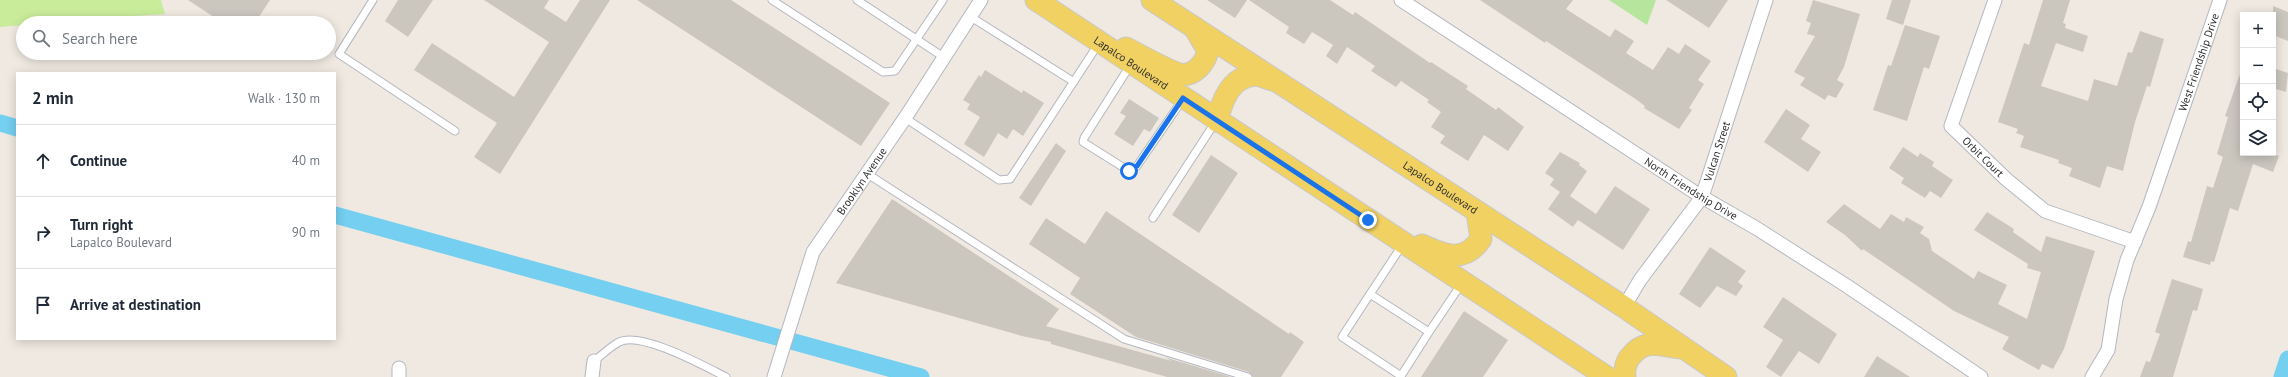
<!DOCTYPE html>
<html lang="en">
<head>
<meta charset="utf-8">
<style>
	:root { --surface:#fff; --page:#f2f2f3; --text:#1f2937; --muted:#747a83; --line:#e0e1e3 }
	body { margin:0; font-family:"PT Sans",sans-serif; background:var(--page); color:var(--text) }
	.controls { position:absolute; right:12px; top:12px; display:grid; overflow:hidden; border-radius:0px; box-shadow:0 2px 10px #0003 }
	.controls button { width:36px; height:36px; display:grid; place-items:center; padding:0; border:0; border-bottom:1px solid var(--line); background:var(--surface); color:var(--text); font:20px sans-serif }
	.stop { position:absolute; width:12px; height:12px; margin:-9px; border:3px solid #1a73e8; border-radius:50%; background:#fff }
	.stop.end { background:#1a73e8; border-color:#fff; box-shadow:0 1px 4px #0008 }
	.list { margin:0; padding:0; list-style:none }
	h2 { display:flex; justify-content:space-between; align-items:center; height:52px; margin:0; padding:0 16px; font-size:17px }
	h2 small { font-size:13px; font-weight:400; color:var(--muted) }
	.list li { display:grid; grid-template-columns:26px 1fr auto; gap:12px; align-items:center; box-sizing:border-box; height:72px; padding:0 16px; border-top:1px solid var(--line) }
	.list b { display:block; font-size:15px; white-space:nowrap }
	.list p { margin:0; font-size:13px; white-space:nowrap; color:var(--muted) }
	.list em { font-size:13px; font-style:normal; color:var(--muted) }
	.icon { flex:none; width:22px; height:22px; fill:none; stroke:currentColor; stroke-width:2; stroke-linecap:round; stroke-linejoin:round }
	.map { position:relative; flex:none; width:2288px; height:377px; overflow:hidden }
	.search { position:absolute; background:var(--surface); box-shadow:0 2px 10px #0003; left:16px; top:16px; width:320px; height:44px; display:flex; align-items:center; gap:10px; box-sizing:border-box; padding:0 14px; border-radius:22px; color:var(--muted); font-size:15px }
	.panel { position:absolute; background:var(--surface); box-shadow:0 2px 10px #0003; left:16px; top:72px; width:320px; height:268px; border-radius:0px }
	.map>svg:first-child { display:block }
	.green { fill:#b6e59e }
	.pitch { fill:#c9ec9a }
	.lines { fill:none; stroke-linecap:round; stroke-linejoin:round }
	.canal { stroke:#75cff0; stroke-width:17 }
	.building { fill:#cbc7bf }
	.service-casing { stroke:#b4b7c1; stroke-width:9 }
	.minor-casing { stroke:#b4b7c1; stroke-width:15 }
	.primary-casing { stroke:#c9c9c9; stroke-width:23 }
	.service { stroke:#fff; stroke-width:7 }
	.minor { stroke:#fff; stroke-width:13 }
	.primary { stroke:#f2d163; stroke-width:21 }
	.route { stroke:#1a73e8; stroke-width:5 }
	.labels { text-anchor:middle; dominant-baseline:central; stroke-width:3; stroke-linejoin:round; paint-order:stroke }
	.street-label { font-size:11px; fill:#2e2e2e; stroke:#fff }
</style>
</head>
<body>
<div class="map">
<svg width="2288" height="377" viewBox="0 0 2288 377">
	<rect width="100%" height="100%" fill="#efe9e1"/>
	<!-- green -->
	<path class="green" d="M1609,0H1656L1647,25Z"/>
	<!-- pitch -->
	<path class="pitch" d="M0,0H161L165,14L23,23V25L0,27Z"/>
	<g class="lines">
		<!-- canal -->
		<path class="canal" d="M0,123L17,128
			M335,215L921,377
			M2282,377L2288,359"/>
	</g>
	<!-- building -->
	<path class="building" d="M188,0H270L255,23H223Z
		M398,0H433L408,37L385,21Z
		M484,0H549L544,8L566,22L580,0H610L500,174L474,157L497,123L414,70L432,43L514,97L549,42Z
		M637,0H731L890,103L861,146Z
		M1207,0H1247L1235,18Z
		M1249,0H1330L1353,15L1355,12L1430,63L1431,62L1468,86L1466,89L1496,110L1498,107L1524,127L1508,151L1484,135L1468,161L1440,143L1445,136L1431,127L1441,112L1427,102L1429,100L1401,81L1396,87L1371,71L1375,66L1347,47L1337,64L1326,56L1333,45L1312,32L1304,44L1286,33L1289,27Z
		M1480,0H1573L1566,9L1610,37L1615,29L1634,41L1626,53L1653,70L1668,47L1679,54L1685,44L1711,61L1698,80L1704,84L1689,108L1692,110L1679,129L1644,108L1645,106L1634,98L1546,41L1545,43Z
		M1666,0H1728L1709,28Z
		M1813,0L1860,14L1844,67L1837,80L1844,84L1836,98L1828,95L1825,100L1800,85L1805,78L1794,72L1815,36L1807,34L1811,23L1806,21Z
		M1892,0H1911L1903,25L1886,19Z
		M2043,0H2070L2063,23L2066,24L2065,28L2088,36L2083,52L2056,43L2041,86L2088,101L2094,79L2117,86L2128,52L2132,53L2140,31L2164,39L2150,87L2147,86L2135,122L2123,171L2107,166L2100,188L2069,176L2072,168L2058,163L2059,160L2020,147L2024,136L2016,133L2018,129L1998,122L2024,43L2029,45Z
		M2273,6L2288,12V41L2273,35Z
		M1905,25L1940,36L1929,69L1924,67L1907,121L1873,110L1888,65L1891,66Z
		M2273,68L2288,73L2286,92L2273,88Z
		M985,70L1022,93L1023,90L1044,103L1023,136L1013,129L1007,139L998,133L984,157L964,144L980,117L967,109L970,104L963,100L979,75L981,77Z
		M2240,74L2243,75V153H2271L2279,156L2273,172L2253,164L2238,211L2230,208L2214,262L2211,261L2210,265L2183,257L2188,241L2191,242L2207,186L2213,188L2223,157L2217,154L2228,117L2225,116Z
		M1129,99L1159,118L1150,132L1144,129L1133,146L1114,134L1126,116L1120,113Z
		M1786,109L1810,125L1801,139L1821,152L1808,172L1764,142Z
		M1056,143L1066,151L1031,206L1019,198Z
		M1903,147L1918,157L1920,153L1934,162L1932,166L1953,180L1941,198L1930,191L1925,198L1901,183L1904,178L1889,168Z
		M1560,152L1580,163L1579,165L1587,171L1570,196L1596,214L1615,186L1650,209L1623,250L1578,220L1573,227L1548,209L1560,192L1550,185L1554,179L1545,173Z
		M1211,155L1238,173L1199,233L1172,215Z
		M892,199L1059,309L1046,326L1172,361L1164,357L1231,377H1167L1051,344V342L1022,336L836,283Z
		M1844,204L1880,229L1891,214L1904,222L1906,217L1924,227L1920,233L1929,239L1932,251L1974,279L1978,271L2007,285L1998,304L2027,319L2041,272L2027,268L2028,264L1974,230L1987,212L2014,229L2013,232L2041,252L2046,236L2095,251L2064,349L2053,369L2042,364L2039,370L2002,349L2009,337L1954,311L1863,249L1862,251L1845,235L1826,222Z
		M1106,211L1289,334L1290,332L1304,342L1281,377H1253L1249,372L1136,337L1070,294L1080,278L1029,244L1046,218L1085,244Z
		M1710,247L1746,271L1738,282L1743,286L1736,296L1717,286L1700,308L1679,294Z
		M2172,279L2203,289L2197,311L2193,310L2173,377H2140L2146,361L2150,362L2160,334L2155,332Z
		M1783,297L1837,334L1819,364L1799,351L1781,377L1766,367L1783,340L1763,327Z
		M1464,311L1508,340L1483,377H1421Z
		M1877,356L1910,377H1864Z"/>
	<g class="lines">
		<defs>
			<path id="service" d="M373,0L339,54L455,131
				M772,0L883,72L895,71L943,0
				M857,0L945,58
				M971,17L1074,82
				M1131,64L1084,138L1083,142L1129,171L1137,166L1183,99
				M905,118L999,180L1010,179L1099,43
				M866,173L1124,339L1248,377
				M1153,218L1216,121
				M1403,244L1370,294L1429,332L1462,283
				M1370,294L1342,337L1401,376L1429,332
				M594,361C602,355 610,347 619,342C641,331 704,366 726,377"/>
			<g id="minor">
				<path id="s1" d="M1401,0L1702,197L1756,228L1847,286L1981,377"/>
				<path id="s2" d="M1995,0L1951,126L2006,179L2045,211L2135,242"/>
				<path id="s3" d="M1624,307L1640,280L1702,197L1766,0"/>
				<path d="M399,377V368"/>
				<path d="M592,377L594,361"/>
				<path id="s4" d="M774,377L813,252L905,118L981,0"/>
				<path id="s5" d="M2092,377L2108,350L2116,299L2127,260L2149,207L2220,0"/>
			</g>
			<g id="primary">
				<path id="s6" d="M1036,0L1607,377"/>
				<path id="s7" d="M1152,0L1624,307L1726,377"/>
				<path d="M1126,48C1138,54 1168,71 1180,74C1194,77 1205,63 1208,51L1194,27"/>
				<path d="M1217,121C1222,101 1230,77 1255,75C1260,75 1268,79 1273,80"/>
				<path d="M1422,245C1444,255 1464,264 1481,239L1477,212"/>
				<path d="M1625,377C1624,370 1626,361 1631,356C1645,338 1660,346 1681,348"/>
			</g>
		</defs>
		<!-- service casing -->
		<use href="#service" class="service-casing"/>
		<!-- minor casing -->
		<use href="#minor" class="minor-casing"/>
		<!-- primary casing -->
		<use href="#primary" class="primary-casing"/>
		<!-- service -->
		<use href="#service" class="service"/>
		<!-- minor -->
		<use href="#minor" class="minor"/>
		<!-- primary -->
		<use href="#primary" class="primary"/>
	</g>
	<g class="lines">
		<!-- route -->
		<path class="route" d="M1129,171L1137,166L1183,98L1368,220"/>
	</g>
	<g class="labels">
		<!-- street labels -->
		<g class="street-label">
			<text stroke="none"><textPath href="#s5" startOffset="334">West Friendship Drive</textPath></text>
			<text stroke="none"><textPath href="#s6" startOffset="114">Lapalco Boulevard</textPath></text>
			<text stroke="none"><textPath href="#s3" startOffset="183">Vulcan Street</textPath></text>
			<text stroke="none"><textPath href="#s2" startOffset="178">Orbit Court</textPath></text>
			<text stroke="none"><textPath href="#s4" startOffset="217">Brooklyn Avenue</textPath></text>
			<text stroke="none"><textPath href="#s7" startOffset="344">Lapalco Boulevard</textPath></text>
			<text stroke="none"><textPath href="#s1" startOffset="346">North Friendship Drive</textPath></text>
		</g>
	</g>
</svg>
<div class="controls">
<button>+</button>
<button>−</button>
<button><svg class="icon" aria-label="locate" viewBox="0 0 24 24"><circle cx="12" cy="12" r="6"/><path d="M12 2v4M12 18v4M2 12h4M18 12h4"/></svg></button>
<button><svg class="icon" aria-label="layers" viewBox="0 0 24 24"><path d="M12 4l9 5-9 5-9-5zM3 14l9 5 9-5"/></svg></button>
</div>
<div class="stop" style="left:1129px;top:171px"></div>
<div class="stop end" style="left:1368px;top:220px"></div>
<div class="search"><svg class="icon" aria-label="search" viewBox="0 0 24 24"><circle cx="10" cy="10" r="6"/><path d="M15 15l6 6"/></svg>Search here</div>
<section class="panel">
<h2>2 min<small>Walk · 130 m</small></h2>
<ul class="list">
<li><svg class="icon" aria-label="ahead" viewBox="0 0 24 24"><path d="M12 20V5M6 11l6-6 6 6"/></svg><div><b>Continue</b></div><em>40 m</em></li>
<li><svg class="icon" aria-label="right" viewBox="0 0 24 24"><path d="M7 20v-9h11M14 6l5 5-5 5"/></svg><div><b>Turn right</b><p>Lapalco Boulevard</p></div><em>90 m</em></li>
<li><svg class="icon" aria-label="arrive" viewBox="0 0 24 24"><path d="M6 21V4h12l-3 4 3 4H6"/></svg><div><b>Arrive at destination</b></div></li>
</ul>
</section>
</div>
</body>
</html>
